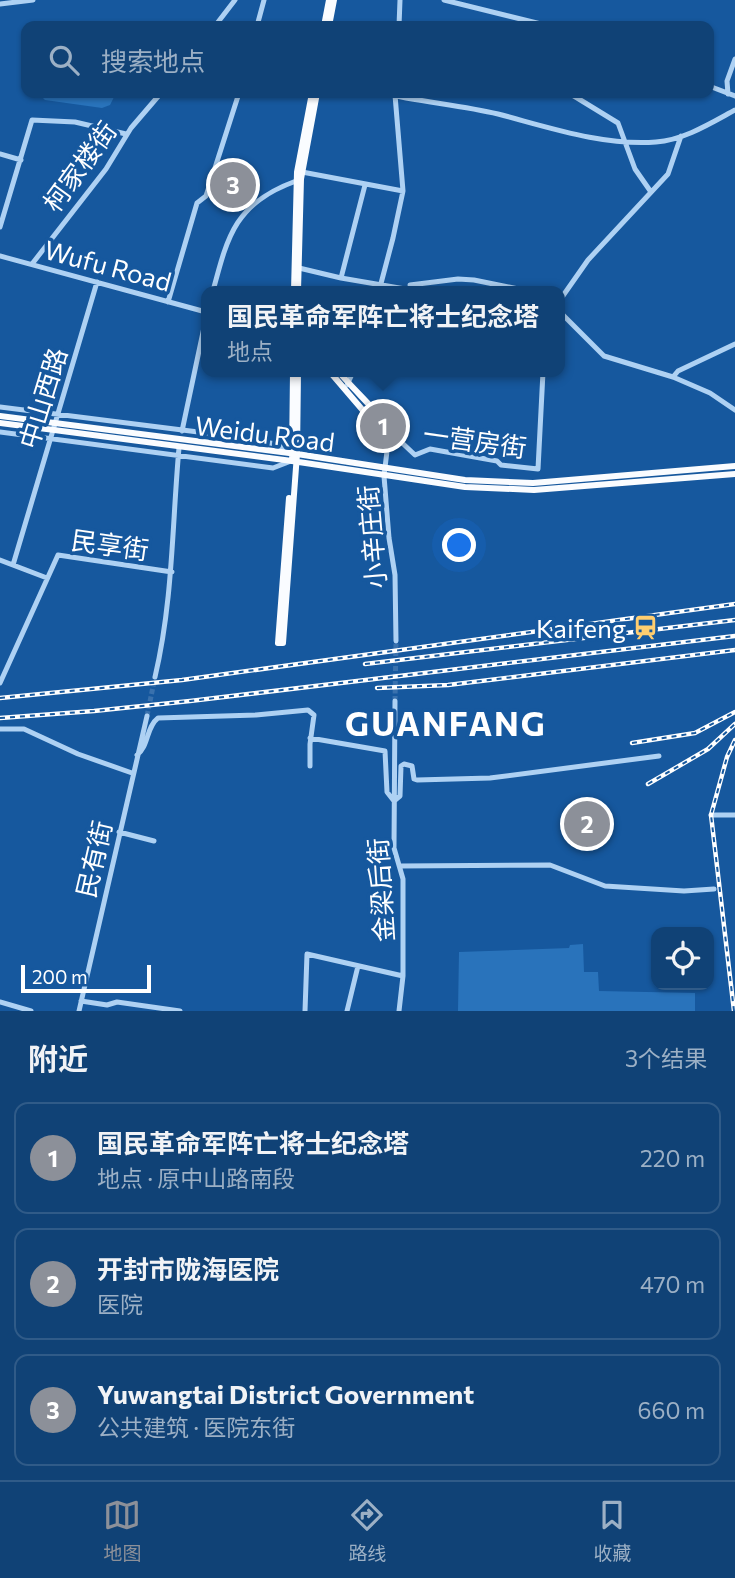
<!DOCTYPE html>
<html lang="zh">
<head>
<meta charset="utf-8">
<style>
	:root { --surface:#104276; --page:#19497b; --text:#f1f3f6; --muted:#9cb0c5; --line:#305b88; --accent:#8c9099 }
	body { margin:0; font-family:Commissioner,"Noto Sans SC",sans-serif; background:var(--page); color:var(--text) }
	.controls { position:absolute; right:21px; bottom:21px; display:grid; overflow:hidden; border-radius:14px; box-shadow:0 2px 5px #0004 }
	.controls button { width:63px; height:63px; display:grid; place-items:center; padding:0; border:0; border-bottom:2px solid var(--line); background:var(--surface); color:var(--text); font:35px sans-serif }
	.scale { position:absolute; left:21px; bottom:18px; width:130px; box-sizing:border-box; padding-left:7px; border:4px solid #fff; border-top:0; font-size:19px; line-height:24px; white-space:nowrap; color:#fff; -webkit-text-stroke:5px #16589e; paint-order:stroke }
	.you { position:absolute; left:460px; top:546px; width:24px; height:24px; margin:-18px; border:5px solid #fff; border-radius:50%; background:#1a73e8; box-shadow:0 0 0 10px #1a73e833 }
	.badge { display:grid; place-items:center; width:46px; height:46px; border-radius:50%; background:var(--accent); color:#fff; font-size:23px; font-weight:700 }
	.pin { position:absolute; translate:-50% -50%; border:4px solid #fff; box-shadow:0 2px 7px #0006 }
	.popup { position:absolute; left:201px; top:286px; width:364px; height:91px; box-sizing:border-box; display:grid; place-content:center; border-radius:14px; background:var(--surface); filter:drop-shadow(0 2px 5px #0005); font-size:23px; white-space:nowrap; color:var(--muted) }
	.popup b { font-size:26px; color:var(--text) }
	.popup::after { content:''; position:absolute; left:50%; top:100%; margin-left:-14px; border:14px solid transparent; border-top-color:var(--surface) }
	.list { margin:0; padding:0; list-style:none }
	h2 { display:flex; justify-content:space-between; align-items:center; height:91px; margin:0; padding:0 28px; font-size:30px }
	h2 small { font-size:23px; font-weight:400; color:var(--muted) }
	.list li { display:grid; grid-template-columns:46px 1fr auto; gap:21px; align-items:center; box-sizing:border-box; height:112px; margin:0 14px 14px; padding:0 14px; border:2px solid var(--line); border-radius:14px }
	.list b { display:block; font-size:26px; white-space:nowrap }
	.list p { margin:0; font-size:23px; white-space:nowrap; color:var(--muted) }
	.list em { font-size:23px; font-style:normal; color:var(--muted) }
	.icon { flex:none; width:38px; height:38px; fill:none; stroke:currentColor; stroke-width:2; stroke-linecap:round; stroke-linejoin:round }
	.map { position:relative; flex:none; width:735px; height:1011px; overflow:hidden }
	.search { position:absolute; background:var(--surface); box-shadow:0 2px 5px #0004; left:21px; right:21px; top:21px; height:77px; display:flex; align-items:center; gap:18px; box-sizing:border-box; padding:0 24px; border-radius:14px; color:var(--muted); font-size:26px }
	.sheet { height:469px; background:var(--surface) }
	nav { display:flex; justify-content:space-around; align-items:center; box-sizing:border-box; height:98px; border-top:2px solid var(--line); background:var(--surface); font-size:19px; color:var(--muted) }
	nav a { display:grid; justify-items:center; gap:4px }
	nav .on { color:var(--accent) }
	.map>svg:first-child { display:block }
	.green { fill:#2973bb }
	.lines { fill:none; stroke-linecap:round; stroke-linejoin:round }
	.minor-tunnel { stroke:#3971ad; stroke-width:5; stroke-dasharray:5 2.5; stroke-linecap:butt }
	.minor { stroke:#aed1f3; stroke-width:5 }
	.major { stroke:#fafcff; stroke-width:6 }
	.rail-casing { stroke:#fff; stroke-width:4.5 }
	.rail { stroke:#16589e; stroke-width:2; stroke-dasharray:5; stroke-linecap:butt }
	.labels { text-anchor:middle; dominant-baseline:central; stroke-width:7; stroke-linejoin:round; paint-order:stroke }
	.street-label { font-size:26px; fill:#fff; stroke:#16589e }
	.poi-label { font-size:26px; fill:#fff; stroke:#16589e; text-anchor:end }
	.district-label { font-size:33px; font-weight:bold; letter-spacing:2px; fill:#fff; stroke:#16589e }
</style>
</head>
<body>
<div class="map">
<svg width="735" height="1011" viewBox="0 0 735 1011">
	<rect width="100%" height="100%" fill="#16589e"/>
	<!-- green -->
	<path class="green" d="M38,93H116L110,105L102,108L45,100Z
		M583,944L584,972H598L599,991L695,993V1011H458L459,952L569,948L570,945Z"/>
	<g class="lines">
		<!-- minor-tunnel -->
		<path class="minor-tunnel" d="M395,701L396,641
			M147,716L155,677"/>
		<!-- minor -->
		<path class="minor" d="M444,0L549,26
			M0,4L33,0
			M215,26L235,0
			M257,26L264,0
			M399,26L400,0
			M709,86L735,96
			M382,93C420,102 460,105 498,114C548,127 603,146 656,142C684,140 711,123 735,110
			M569,93L618,123L635,169L651,192
			M728,94L727,81L735,59
			M0,154L21,160
			M302,172L403,191
			M0,227L32,120L75,122L126,134
			M0,256L206,312
			M32,264L106,169L131,128L161,93
			M299,268L341,278L411,290
			M341,278L365,185
			M410,285L458,279L474,280L528,291
			M213,291C228,234 236,203 296,181
			M379,291L393,238L403,191L395,95
			M560,300L588,260L668,174L681,136
			M168,302L197,203L206,196L239,93
			M560,312L604,356L673,377L710,393L735,410
			M673,377L678,371L735,344
			M347,385L353,372
			M0,407L222,435L276,444L290,452
			M182,431L206,318
			M0,432L273,468L291,461
			M398,439L415,455L430,449L497,461L501,465L538,469L543,372
			M0,560L47,578
			M13,565L97,282
			M396,641L395,575L389,538L384,476L387,451L398,439L396,438
			M155,677C173,601 172,525 179,448
			M0,683L58,555L172,572
			M395,701L394,848L403,879V976L399,1011
			M0,729H24L78,754L132,773
			M310,738L385,751L387,792L394,801
			M137,755C149,746 146,727 158,718L256,715L308,710L314,715L310,744V766
			M394,801L400,796L401,766L404,764L412,766L414,779L417,780L490,778L659,756
			M711,815H735
			M119,832L154,841
			M400,866L550,865L605,886L684,891L714,889
			M81,1001L107,1005L117,1002L180,1011
			M0,1002L31,1011
			M79,1011L147,716
			M305,1011L307,954L403,976
			M347,1011L358,966"/>
		<!-- major -->
		<path class="major" d="M324,26L329,0
			M329,26L334,0
			M294,291L297,172L312,93
			M298,291L301,179L317,93
			M330,372L378,428L392,437L394,435
			M339,372C350,386 392,426 394,435
			M0,416L297,454L465,480L533,483L735,466
			M0,423L292,461L465,487L534,490L735,474
			M292,456L293,372
			M278,643H283L297,454L298,372
			M278,643L289,498"/>
		<defs>
			<path id="rail" d="M365,664L735,620
				M377,688L448,685L735,650
				M0,698L182,680L735,604
				M0,718L94,711L190,701L735,636
				M632,743L695,733L735,712
				M648,784L708,749L735,724
				M734,1011L711,815L727,757L735,740"/>
		</defs>
		<!-- rail casing -->
		<use href="#rail" class="rail-casing"/>
		<!-- rail -->
		<use href="#rail" class="rail"/>
	</g>
	<!-- icons -->
	<defs>
		<symbol id="station-bare" viewBox="-9 -9 18 18"><path d="M-3-6H3Q5-6 5-4V2Q5 4 3 4L4.5 6H3L1.5 4h-3L-3 6H-4.5L-3 4Q-5 4-5 2V-4Q-5-6-3-6ZM-3.5-4v3h7v-3ZM-3.5 1v1.5H-2V1ZM2 1v1.5H3.5V1Z" fill="#ffce70" stroke="#16589e" stroke-width="2.5" paint-order="stroke"/></symbol>
	</defs>
	<g fill-rule="evenodd">
		<use href="#station-bare" x="628" y="610" width="35" height="35"/>
	</g>
	<g class="labels">
		<!-- street labels -->
		<g class="street-label">
			<text transform="translate(79 166) rotate(-54)">柯家楼街</text>
			<text transform="translate(108 265) rotate(15)">Wufu Road</text>
			<text transform="translate(42 398) rotate(-73)">中山西路</text>
			<text transform="translate(265 433) rotate(7)">Weidu Road</text>
			<text transform="translate(475 440) rotate(8)">一营房街</text>
			<text transform="translate(371 537) rotate(-95)">小辛庄街</text>
			<text transform="translate(110 544) rotate(8)">民享街</text>
			<text transform="translate(93 859) rotate(-77)">民有街</text>
			<text transform="translate(380 890) rotate(-94)">金梁后街</text>
		</g>
		<!-- poi labels -->
		<g class="poi-label">
			<text x="626" y="627">Kaifeng</text>
		</g>
		<!-- district labels -->
		<g class="district-label">
			<text x="446" y="722">GUANFANG</text>
		</g>
	</g>
</svg>
<div class="controls">
<button><svg class="icon" aria-label="locate" viewBox="0 0 24 24"><circle cx="12" cy="12" r="6"/><path d="M12 2v4M12 18v4M2 12h4M18 12h4"/></svg></button>
</div>
<div class="scale">200 m</div>
<div class="you"></div>
<div class="pin badge" style="left:383px;top:426px">1</div>
<div class="popup"><b>国民革命军阵亡将士纪念塔</b>地点</div>
<div class="pin badge" style="left:587px;top:824px">2</div>
<div class="pin badge" style="left:233px;top:185px">3</div>
<div class="search"><svg class="icon" aria-label="search" viewBox="0 0 24 24"><circle cx="10" cy="10" r="6"/><path d="M15 15l6 6"/></svg>搜索地点</div>
</div>
<section class="sheet">
<h2>附近<small>3个结果</small></h2>
<ul class="list">
<li><span class="badge">1</span><div><b>国民革命军阵亡将士纪念塔</b><p>地点 · 原中山路南段</p></div><em>220 m</em></li>
<li><span class="badge">2</span><div><b>开封市陇海医院</b><p>医院</p></div><em>470 m</em></li>
<li><span class="badge">3</span><div><b>Yuwangtai District Government</b><p>公共建筑 · 医院东街</p></div><em>660 m</em></li>
</ul>
</section>
<nav>
<a class="on"><svg class="icon" aria-label="map" viewBox="0 0 24 24"><path d="M3 6l6-2 6 2 6-2v14l-6 2-6-2-6 2zM9 4v14M15 6v14"/></svg>地图</a>
<a><svg class="icon" aria-label="directions" viewBox="0 0 24 24"><path d="M12 3l9 9-9 9-9-9zM9 14v-3h6M13 9l2 2-2 2"/></svg>路线</a>
<a><svg class="icon" aria-label="saved" viewBox="0 0 24 24"><path d="M7 4h10v16l-5-4-5 4z"/></svg>收藏</a>
</nav>
</body>
</html>
